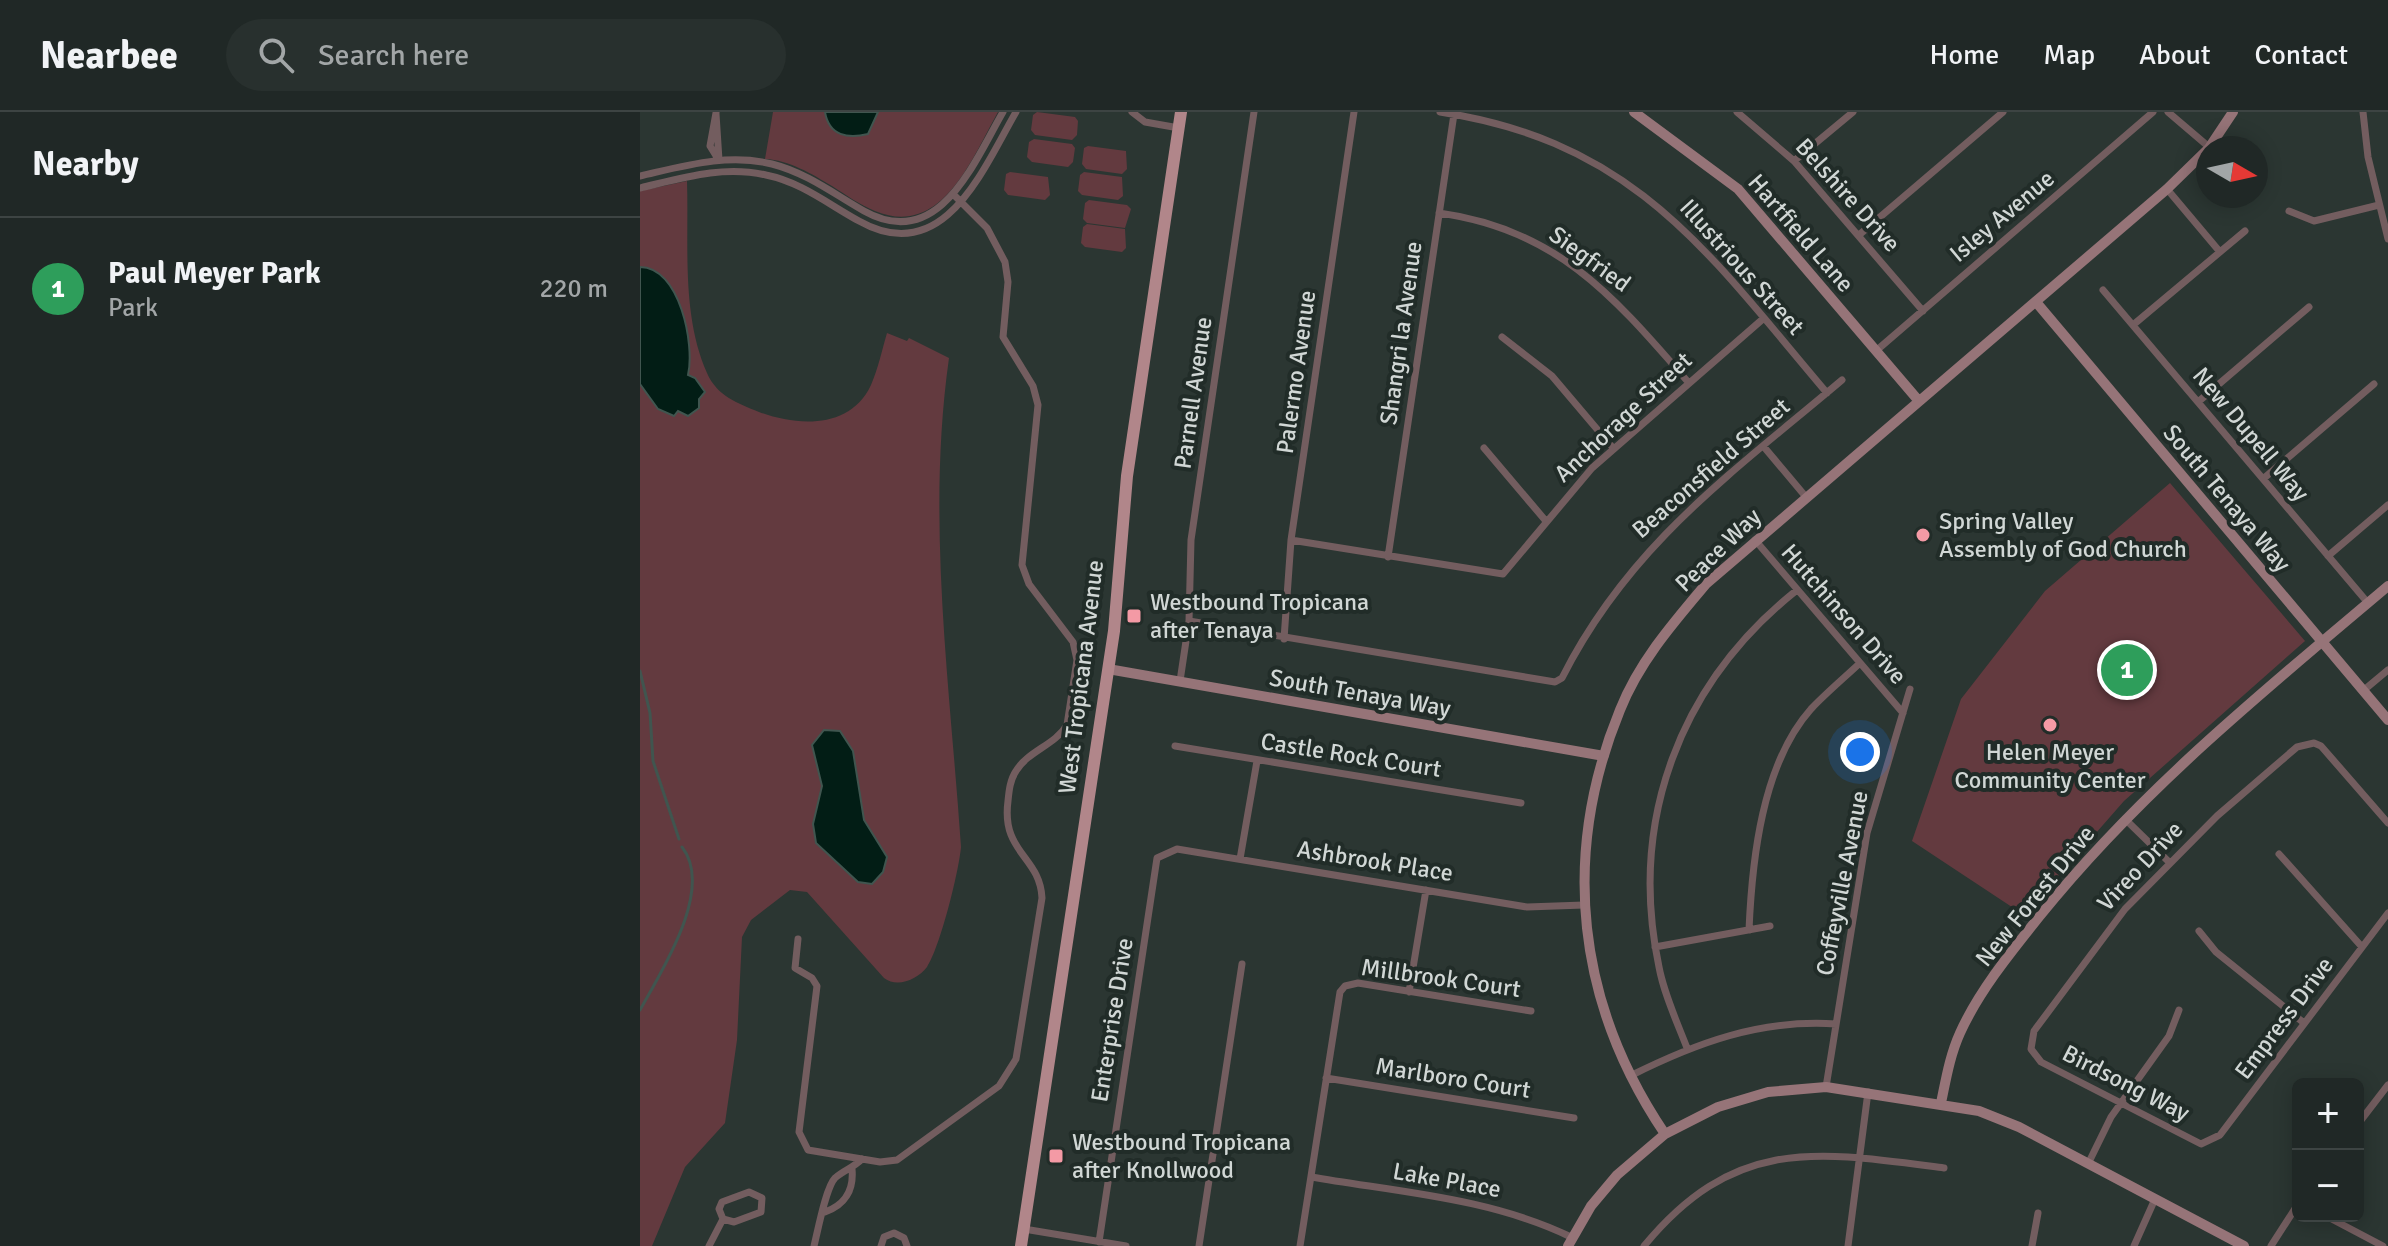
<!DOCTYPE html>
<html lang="en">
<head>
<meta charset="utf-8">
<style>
	:root { --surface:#202826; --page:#28302e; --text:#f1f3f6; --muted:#a2a6a7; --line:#3d4443; --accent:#f49aa5 }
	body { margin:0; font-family:Signika,sans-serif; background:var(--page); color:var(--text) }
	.controls { position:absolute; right:24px; bottom:24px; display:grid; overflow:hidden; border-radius:12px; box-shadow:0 4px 20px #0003 }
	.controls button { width:72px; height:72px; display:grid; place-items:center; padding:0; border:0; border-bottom:2px solid var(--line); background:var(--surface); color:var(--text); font:40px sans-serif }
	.compass { position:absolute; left:1556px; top:24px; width:72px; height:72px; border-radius:50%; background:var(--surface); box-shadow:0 4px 20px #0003; rotate:99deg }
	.you { position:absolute; left:1220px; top:640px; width:28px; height:28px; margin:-20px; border:6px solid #fff; border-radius:50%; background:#1a73e8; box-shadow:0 0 0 12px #1a73e833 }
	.badge { display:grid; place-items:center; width:52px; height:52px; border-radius:50%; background:var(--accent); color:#fff; font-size:26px; font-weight:700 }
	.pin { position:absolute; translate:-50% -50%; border:4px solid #fff; box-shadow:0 2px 8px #0006 }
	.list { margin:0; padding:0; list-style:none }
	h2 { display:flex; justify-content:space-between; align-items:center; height:104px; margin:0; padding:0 32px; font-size:34px }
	h2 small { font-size:26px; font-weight:400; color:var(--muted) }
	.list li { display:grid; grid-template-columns:52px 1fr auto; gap:24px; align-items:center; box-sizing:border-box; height:144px; padding:0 32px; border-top:2px solid var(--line) }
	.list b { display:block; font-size:30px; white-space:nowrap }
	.list p { margin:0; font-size:26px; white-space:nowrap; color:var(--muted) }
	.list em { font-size:26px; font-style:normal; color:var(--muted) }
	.icon { flex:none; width:44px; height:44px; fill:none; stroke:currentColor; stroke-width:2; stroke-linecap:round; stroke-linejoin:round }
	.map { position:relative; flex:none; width:1748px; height:1134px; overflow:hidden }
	header { display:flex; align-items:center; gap:48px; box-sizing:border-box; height:112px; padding:0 40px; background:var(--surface); border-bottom:2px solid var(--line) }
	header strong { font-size:38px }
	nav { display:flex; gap:44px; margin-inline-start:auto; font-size:28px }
	.search { width:560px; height:72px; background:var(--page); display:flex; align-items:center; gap:20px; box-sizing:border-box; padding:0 28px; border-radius:44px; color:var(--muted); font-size:30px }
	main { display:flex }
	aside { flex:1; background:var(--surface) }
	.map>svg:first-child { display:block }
	.green { fill:#633a3f }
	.water { fill:#021d15; stroke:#40554f; stroke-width:2 }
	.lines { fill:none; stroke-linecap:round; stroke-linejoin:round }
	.stream { stroke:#40554f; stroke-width:3 }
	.street { stroke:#735d5f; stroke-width:7 }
	.secondary { stroke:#967478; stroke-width:10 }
	.primary { stroke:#b1868a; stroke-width:12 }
	.poi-dot { fill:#f49aa5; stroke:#212c28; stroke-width:3 }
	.labels { text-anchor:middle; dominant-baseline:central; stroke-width:8; stroke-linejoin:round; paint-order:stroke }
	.street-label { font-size:24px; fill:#d1d7d5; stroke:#212c28 }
	.poi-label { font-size:24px; fill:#d1d7d5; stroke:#212c28; text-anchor:start }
</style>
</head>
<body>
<header>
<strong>Nearbee</strong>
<div class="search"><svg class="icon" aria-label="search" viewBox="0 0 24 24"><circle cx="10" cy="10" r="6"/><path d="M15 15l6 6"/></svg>Search here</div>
<nav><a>Home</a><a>Map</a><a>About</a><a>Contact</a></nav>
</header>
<main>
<aside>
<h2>Nearby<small></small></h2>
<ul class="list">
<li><span class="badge" style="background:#2e9e5b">1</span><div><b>Paul Meyer Park</b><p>Park</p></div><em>220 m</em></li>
</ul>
</aside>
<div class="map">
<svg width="1748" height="1134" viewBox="0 0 1748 1134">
	<rect width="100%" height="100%" fill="#2b3632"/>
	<!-- green -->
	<path class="green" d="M133,0H358C332,46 302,127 235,99C220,93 206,83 192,74C172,62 149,48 125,47Z
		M397,0L435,5L438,9L437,23L432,28L395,23L391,18L393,3Z
		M394,27L432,32L435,36L433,50L428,55L392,50L387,45L389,30Z
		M448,34L486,39L487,57L482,62L446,57L442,52L444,36Z
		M370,60L408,65L410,83L405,88L368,83L364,78L366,62Z
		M444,60L482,65L483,84L478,88L442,83L438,79L440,63Z
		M47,69C49,132 41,202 67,261C77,284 97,291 119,300C156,314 210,318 231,273C238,257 242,238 247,221L267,229L269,226L309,246C286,408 310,573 321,735C319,759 300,836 287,855C277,868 257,876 244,866L167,780L150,778L111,808L102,825L97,928L85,1011L45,1055L12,1134H0V79Z
		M449,88L487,93L491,97L485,116L447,111L443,107L445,91Z
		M447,112L485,117L486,136L482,140L445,135L441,131L443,115Z
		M1530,371L1665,529L1484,689L1384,803L1272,729L1321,587L1405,479Z"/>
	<!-- water -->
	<path class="water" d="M185,0H238L228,22C208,27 189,24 185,0Z
		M0,155C40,155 55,233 48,263L55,266L65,280L59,287V296L48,304L38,299L34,304L18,297L0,272Z
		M184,618L200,619L213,639L224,708L247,745L243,760L232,772L218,770L176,731L173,712L182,674L172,633Z"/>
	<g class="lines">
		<!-- stream -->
		<path class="stream" d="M0,559L10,601L13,649L39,727
			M0,898C21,860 75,777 42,735"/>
		<!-- street -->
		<path class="street" d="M492,0L505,10L539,16
			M800,0C996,30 1068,141 1187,281
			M1097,0L1154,49L1283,199
			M1528,0L1569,35
			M1723,0L1728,45L1748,127
			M76,1L70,34L78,47
			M76,2L79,48
			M1154,49L1213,0
			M0,64C44,54 87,41 132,52C167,61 194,82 224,99C299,141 334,50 363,0
			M0,76C42,66 83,53 126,63C161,70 188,92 219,109C304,157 343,57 376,0
			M1527,77L1580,140
			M1649,99L1674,109L1739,93
			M799,101C918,117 975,186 1049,271
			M1219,123L1363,0
			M1463,178L1728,491
			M1493,213L1605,119
			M862,225L912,264L973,336
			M1237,238L1513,0
			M1558,290L1669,195
			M1124,335L1166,385
			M844,336L905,408
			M1623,367L1734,272
			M651,428L863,462L952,356L1124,206
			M1115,428L1263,601
			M1688,444L1748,393
			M748,445L814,2
			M549,509L915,570L922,566C989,433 1092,361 1202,268
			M644,527L651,428L714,0
			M540,569L549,509L551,428L614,0
			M1724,578L1748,558
			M535,634L881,691
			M1485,707L1529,750
			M1748,711L1681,634L1674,631L1657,635L1577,704L1485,797L1394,919L1391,937L1401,950L1561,1032L1580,1023L1748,801
			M1639,742L1722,835
			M600,747L617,649
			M1109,818C1112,748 1122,652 1171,597C1186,581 1204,566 1220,551
			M1559,819L1576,840L1664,911
			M158,827L155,856L172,866L177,874L159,1020L168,1038L240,1050L257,1048L359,974L376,947L402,786C400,744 361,741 368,689C369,679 370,668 376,659C388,639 415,633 427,613L437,548L433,530L389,472L382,453L398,293L393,274L363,225L368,170L365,150L347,116L314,83
			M1015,835L1130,814
			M769,880L786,778
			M1047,936C1037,910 1024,882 1019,855C988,708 1040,571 1157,478
			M990,964C1056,931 1120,907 1196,912
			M686,966L934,1006
			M1186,975L1227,721L1270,577
			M1718,1012L1748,973
			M1448,1052L1471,1005L1529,924L1539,898
			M671,1065C758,1080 851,1086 931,1125
			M109,1080L122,1086L121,1100L94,1110L83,1107L79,1097L82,1090Z
			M185,1100C205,1093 214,1078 212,1057
			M1686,1104L1743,1134
			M384,1117L486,1134
			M459,1130L517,746L537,737L887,795L944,793
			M69,1134L83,1107
			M174,1134C178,1118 186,1075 195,1066C204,1058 213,1056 222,1047
			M241,1134L244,1125L254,1121L264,1126L267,1134
			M559,1134L602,852
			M660,1134L700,880L705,874L718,871L891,899
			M1004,1134C1095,1024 1176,1039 1304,1056
			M1208,1134L1228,980
			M1392,1134L1398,1101
			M1494,1134L1515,1087
			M1631,1134L1658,1092"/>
		<!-- secondary -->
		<path class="secondary" d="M994,0L1098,77L1278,288
			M1569,36L1593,0
			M1396,190L1748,608
			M468,557L964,644
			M1301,991C1306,967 1310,943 1320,921C1339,879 1371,840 1399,805C1500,679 1625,578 1748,474
			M1025,1022C937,892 920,744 980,598C999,550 1033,511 1066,472L1527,77L1568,37
			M928,1134L951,1094L977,1063L1025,1022L1078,995L1128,980L1186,975L1339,999L1379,1015L1604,1134"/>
		<!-- primary -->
		<path class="primary" d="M381,1134L474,519L487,364L541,0"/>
	</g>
	<!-- markers -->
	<g class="poi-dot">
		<circle cx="1283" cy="423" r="8"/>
		<rect x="486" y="496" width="16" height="16" rx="4"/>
		<circle cx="1410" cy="613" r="8"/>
		<rect x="408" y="1036" width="16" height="16" rx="4"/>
	</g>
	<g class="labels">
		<!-- street labels -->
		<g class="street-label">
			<text transform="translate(1208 83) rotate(48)">Belshire Drive</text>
			<text transform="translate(1362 104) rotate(-40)">Isley Avenue</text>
			<text transform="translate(1161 121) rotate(49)">Hartfield Lane</text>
			<text transform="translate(950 147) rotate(36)">Siegfried</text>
			<text transform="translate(1102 155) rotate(48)">Illustrious Street</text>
			<text transform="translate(761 221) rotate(-82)">Shangri la Avenue</text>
			<text transform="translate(656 260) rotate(-82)">Palermo Avenue</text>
			<text transform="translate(553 281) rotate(-82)">Parnell Avenue</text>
			<text transform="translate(983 305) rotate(-43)">Anchorage Street</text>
			<text transform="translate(1611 322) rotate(50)">New Dupell Way</text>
			<text transform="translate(1071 356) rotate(-41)">Beaconsfield Street</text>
			<text transform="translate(1587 386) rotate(50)">South Tenaya Way</text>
			<text transform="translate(1078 438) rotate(-44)">Peace Way</text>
			<text transform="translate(1204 502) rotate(49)">Hutchinson Drive</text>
			<text transform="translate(441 565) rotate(-83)">West Tropicana Avenue</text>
			<text transform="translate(720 581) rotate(10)">South Tenaya Way</text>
			<text transform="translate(711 643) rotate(9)">Castle Rock Court</text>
			<text transform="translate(735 749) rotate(9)">Ashbrook Place</text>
			<text transform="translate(1500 754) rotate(-47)">Vireo Drive</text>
			<text transform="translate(1202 771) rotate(-79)">Coffeyville Avenue</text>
			<text transform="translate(1395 784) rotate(-51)">New Forest Drive</text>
			<text transform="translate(801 866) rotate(8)">Millbrook Court</text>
			<text transform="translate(1644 906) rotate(-53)">Empress Drive</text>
			<text transform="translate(472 908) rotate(-81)">Enterprise Drive</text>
			<text transform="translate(813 966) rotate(9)">Marlboro Court</text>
			<text transform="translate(1486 971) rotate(27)">Birdsong Way</text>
			<text transform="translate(807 1068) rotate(10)">Lake Place</text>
		</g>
		<!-- poi labels -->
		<g class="poi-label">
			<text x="1299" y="409">Spring Valley<tspan x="1299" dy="28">Assembly of God Church</tspan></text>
			<text x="510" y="490">Westbound Tropicana<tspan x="510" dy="28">after Tenaya</tspan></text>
			<text x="1410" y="640" text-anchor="middle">Helen Meyer<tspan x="1410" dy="28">Community Center</tspan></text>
			<text x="432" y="1030">Westbound Tropicana<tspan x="432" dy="28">after Knollwood</tspan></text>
		</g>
	</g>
</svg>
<div class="controls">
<button>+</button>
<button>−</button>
</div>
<svg class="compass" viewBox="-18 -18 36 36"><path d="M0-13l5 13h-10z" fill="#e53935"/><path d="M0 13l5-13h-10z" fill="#a2a6a7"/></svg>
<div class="you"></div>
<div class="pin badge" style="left:1487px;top:558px;background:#2e9e5b">1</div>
</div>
</main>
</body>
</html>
